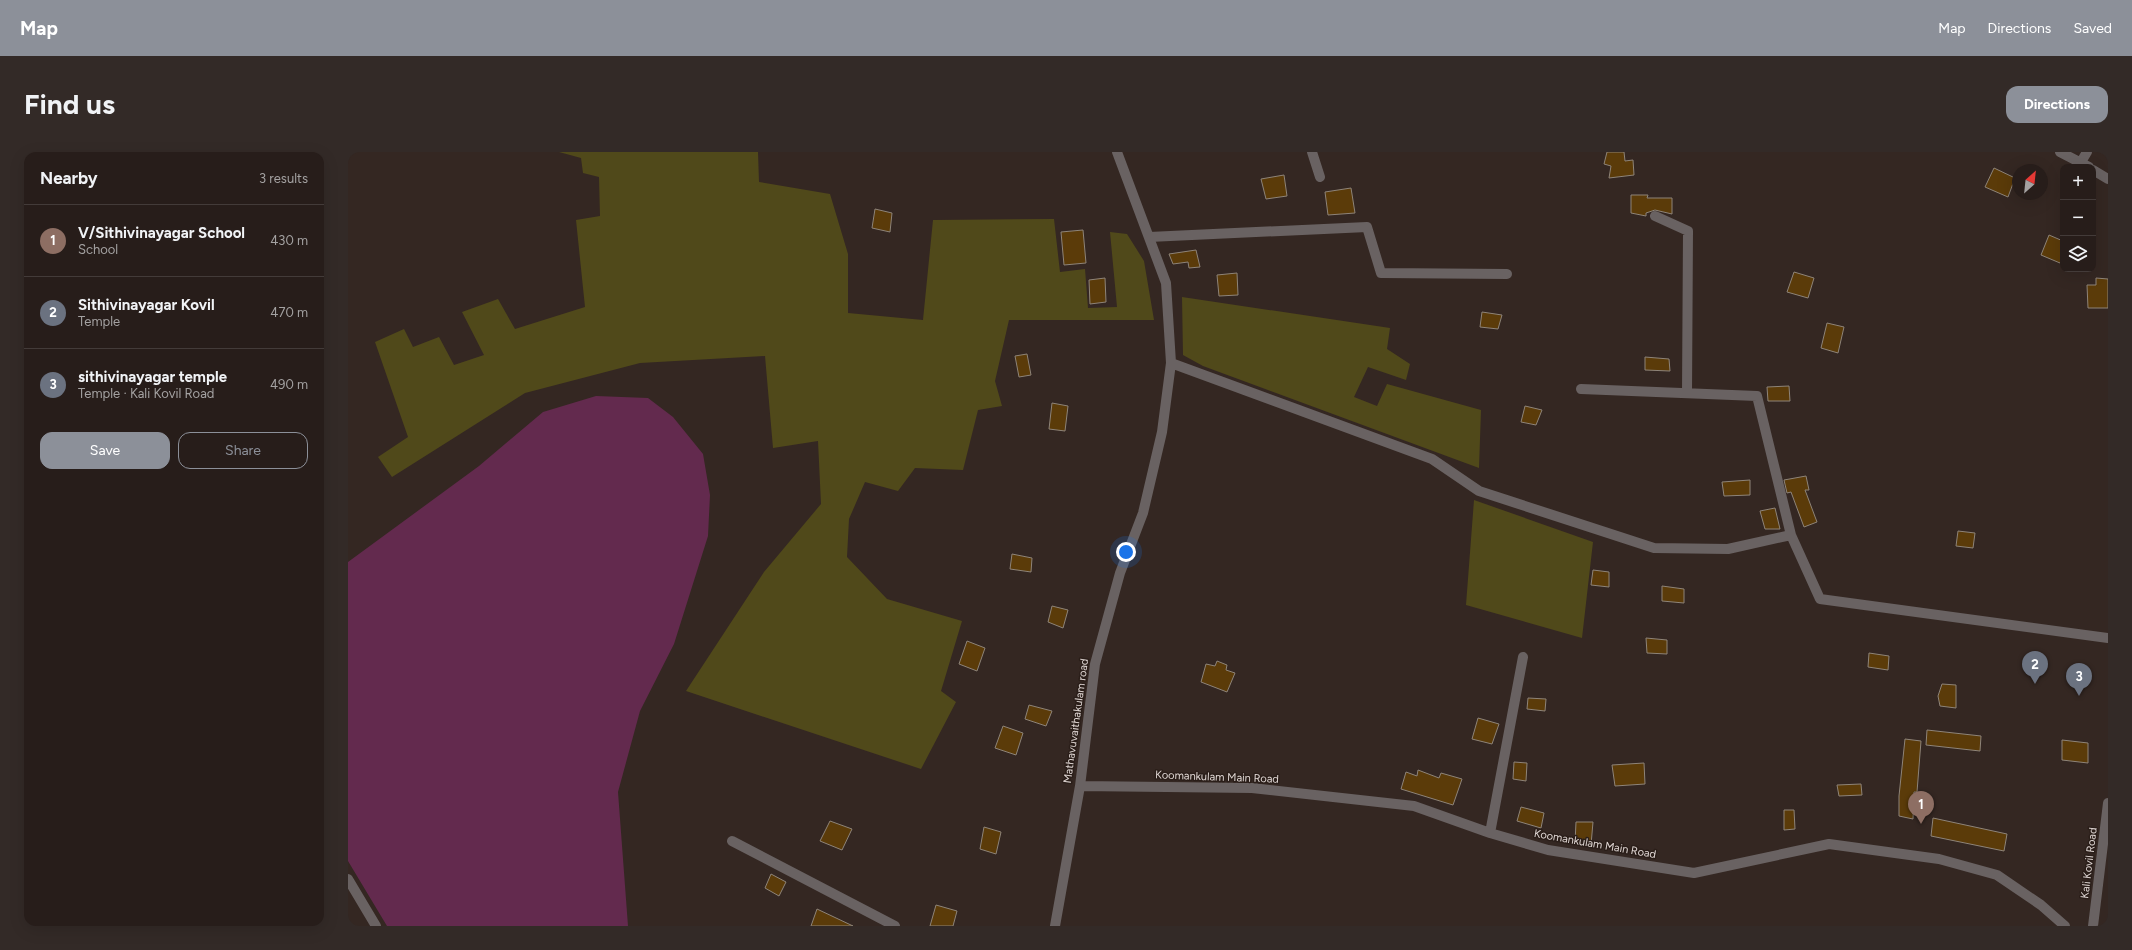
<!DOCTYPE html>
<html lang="en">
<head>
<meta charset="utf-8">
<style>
	:root { --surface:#271d1a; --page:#332a27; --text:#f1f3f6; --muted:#a4a2a2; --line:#433b39; --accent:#8c9099 }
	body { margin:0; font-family:Figtree,sans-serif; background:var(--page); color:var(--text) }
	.controls { position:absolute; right:12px; top:12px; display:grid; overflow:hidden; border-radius:8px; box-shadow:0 4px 16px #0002 }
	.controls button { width:36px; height:36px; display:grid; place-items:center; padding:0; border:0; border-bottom:1px solid var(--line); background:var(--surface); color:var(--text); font:20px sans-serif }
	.compass { position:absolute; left:1664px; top:12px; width:36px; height:36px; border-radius:50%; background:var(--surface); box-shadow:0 4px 16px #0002; rotate:27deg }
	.you { position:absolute; left:778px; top:400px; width:14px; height:14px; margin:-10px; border:3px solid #fff; border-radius:50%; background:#1a73e8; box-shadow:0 0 0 6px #1a73e833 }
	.badge { display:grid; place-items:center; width:26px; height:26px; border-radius:50%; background:var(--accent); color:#fff; font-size:13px; font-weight:700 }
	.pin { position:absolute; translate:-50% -33px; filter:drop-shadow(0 1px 2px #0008) }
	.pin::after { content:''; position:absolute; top:21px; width:14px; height:12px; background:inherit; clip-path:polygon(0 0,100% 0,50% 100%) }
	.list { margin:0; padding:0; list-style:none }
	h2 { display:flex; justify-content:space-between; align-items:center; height:52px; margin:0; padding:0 16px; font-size:17px }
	h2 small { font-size:13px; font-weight:400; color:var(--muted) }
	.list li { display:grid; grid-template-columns:26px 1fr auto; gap:12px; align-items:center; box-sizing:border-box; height:72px; padding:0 16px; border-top:1px solid var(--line) }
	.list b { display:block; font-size:15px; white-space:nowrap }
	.list p { margin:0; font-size:13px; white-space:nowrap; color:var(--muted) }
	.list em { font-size:13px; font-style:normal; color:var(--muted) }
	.actions { display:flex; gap:8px; padding:12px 16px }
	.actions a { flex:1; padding:9px 0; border:1px solid var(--accent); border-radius:12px; text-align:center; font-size:14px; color:var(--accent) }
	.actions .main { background:var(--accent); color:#fff }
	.icon { flex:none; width:22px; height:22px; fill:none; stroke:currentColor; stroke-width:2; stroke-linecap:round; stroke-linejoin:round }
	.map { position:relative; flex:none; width:1760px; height:774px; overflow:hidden; border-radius:12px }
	header { display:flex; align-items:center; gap:24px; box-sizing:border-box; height:56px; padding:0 20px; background:var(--accent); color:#fff }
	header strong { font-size:19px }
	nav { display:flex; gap:22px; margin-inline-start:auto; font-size:14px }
	.intro { display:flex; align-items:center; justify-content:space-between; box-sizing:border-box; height:96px; padding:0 24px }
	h1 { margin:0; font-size:28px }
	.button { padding:10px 18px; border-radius:12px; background:var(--accent); color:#fff; font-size:14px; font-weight:700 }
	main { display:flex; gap:24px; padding:0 24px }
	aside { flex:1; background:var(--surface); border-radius:12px; box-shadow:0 4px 16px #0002 }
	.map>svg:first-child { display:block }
	.green { fill:#50491a }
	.water { fill:#632a4e }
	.building { fill:#5b3b09; stroke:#8e8479 }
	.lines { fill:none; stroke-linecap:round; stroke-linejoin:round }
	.minor { stroke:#696262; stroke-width:10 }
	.labels { text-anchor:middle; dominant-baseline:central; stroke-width:3; stroke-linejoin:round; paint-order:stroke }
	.street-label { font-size:11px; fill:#e1d8d5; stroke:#2a1e19 }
</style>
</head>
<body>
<header>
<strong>Map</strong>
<nav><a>Map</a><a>Directions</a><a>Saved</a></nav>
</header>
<div class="intro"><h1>Find us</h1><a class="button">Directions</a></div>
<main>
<aside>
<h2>Nearby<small>3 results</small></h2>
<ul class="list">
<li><span class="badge" style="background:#8d6e63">1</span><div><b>V/Sithivinayagar School</b><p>School</p></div><em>430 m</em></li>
<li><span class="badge" style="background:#6b7280">2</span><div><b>Sithivinayagar Kovil</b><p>Temple</p></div><em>470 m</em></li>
<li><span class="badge" style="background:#6b7280">3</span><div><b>sithivinayagar temple</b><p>Temple · Kali Kovil Road</p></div><em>490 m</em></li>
</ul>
<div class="actions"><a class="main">Save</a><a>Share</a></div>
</aside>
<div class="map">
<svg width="1760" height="774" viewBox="0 0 1760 774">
	<rect width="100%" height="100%" fill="#342722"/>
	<!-- green -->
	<path class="green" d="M211,0H410L411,30L482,42L500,102V161L575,168L585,68L706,67L712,120L737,117L740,156L769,155L762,80L779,82L796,109L806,168H661L647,229L654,254L630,258L615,318L567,316L550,339L517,330L501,367L499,405L539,447L614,469L593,539L608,550L573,617L338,539L416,420L473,352L470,289L425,296L417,204L292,211L177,241L44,325L30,305L60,285L27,190L56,177L65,195L91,185L106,213L136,203L114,160L150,147L167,177L237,155L228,68L252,64L251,25L235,21L233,6Z
		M834,145L1042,176L1039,197L1062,212L1058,228L1020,215L1006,245L1029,254L1039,232L1133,258L1131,316L855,214L835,203Z
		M1126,348L1245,390L1234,486L1118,453Z"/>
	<!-- water -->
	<path class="water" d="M248,244L300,246L325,265L355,302L362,343L360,384L326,492L292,559L270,640L280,774H39L0,709V410L131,314L195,260Z"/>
	<!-- building -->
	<path class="building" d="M1259,0H1276L1277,9L1285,8L1286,23L1261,26L1263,14L1256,12Z
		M1646,16L1667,26L1660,45L1637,35Z
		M936,23L939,44L918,47L913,27Z
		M1003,36L1007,61L980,63L977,40Z
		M1283,43H1300L1299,46H1324V62L1307,58L1298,61V64L1283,61Z
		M527,57L544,61L542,80L524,76Z
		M735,78L738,111L716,113L713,80Z
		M1701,83L1715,89V105L1712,111L1693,103Z
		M848,98L852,115L841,116L840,110L825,112L821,102Z
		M1446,120L1466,126L1460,146L1439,140Z
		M889,121L890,143L871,144L869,123Z
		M757,126L758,150L742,152L741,128Z
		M1748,126L1760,127V156H1740L1739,133H1748Z
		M1134,160L1154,163L1150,177L1132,175Z
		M1479,171L1496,175L1490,201L1473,196Z
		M679,202L683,223L671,225L667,204Z
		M1297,205L1321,207L1322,219L1297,218Z
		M1441,234L1442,249H1420L1419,235Z
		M704,251L720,254L717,279L701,277Z
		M1177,254L1194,258L1188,273L1173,270Z
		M1458,324L1461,338H1457L1469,370L1456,375L1443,340L1439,341L1436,328Z
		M1402,328V343L1376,344L1374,330Z
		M1427,356L1432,377H1417L1412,359Z
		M1610,379L1627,381L1625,396L1608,394Z
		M664,402L684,406L683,420L662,417Z
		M1245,418L1261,420V435L1243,433Z
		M1314,434L1336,437V451L1314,449Z
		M704,454L720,458L715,476L700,470Z
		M1298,486L1319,488V502L1299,501Z
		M619,489L637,496L629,519L611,512Z
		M1521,501L1541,504L1540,518L1520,515Z
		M869,509L879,513L878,518L887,521L879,540L853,530L858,512L867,514Z
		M1594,532L1608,533V556L1592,554L1590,544Z
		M1180,546L1198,547L1197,559L1179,557Z
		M681,553L704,559L698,574L677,567Z
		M1130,566L1151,572L1144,592L1124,587Z
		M655,574L675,581L668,603L647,596Z
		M1579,578L1633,584L1632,599L1578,593Z
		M1557,587L1573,589L1569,640H1566L1565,667L1551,664V644Z
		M1714,588L1740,591V611L1714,608Z
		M1166,610L1179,611L1178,629L1165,627Z
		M1296,611L1297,632L1267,634L1264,613Z
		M1070,618L1091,626L1093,621L1114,627L1105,653L1053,637L1058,620L1069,624Z
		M1513,632L1514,643L1491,644L1489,633Z
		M1173,655L1196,661L1193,676L1169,669Z
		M1436,658H1446L1447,677L1436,678Z
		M1585,666L1659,682L1656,699L1583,684Z
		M482,669L504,677L494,698L472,689Z
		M1228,670H1245L1243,693L1227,691Z
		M636,675L653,680L648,702L632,697Z
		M423,722L438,730L431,744L417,736Z
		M588,753L609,759L605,774H582Z
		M469,757L505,774H463Z"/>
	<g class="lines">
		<!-- minor -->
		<path class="minor" d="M964,0L972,25
			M1712,0L1741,15
			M1733,10L1739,0
			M1745,18L1760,27
			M1307,64L1340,79L1339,241
			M801,85L1019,75L1033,121L1159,122
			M823,211L1084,307L1131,339L1306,396L1380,397L1443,383L1472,447L1760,486
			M1233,237L1409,244L1443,383
			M732,634L904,636L1066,654L1142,681L1200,698L1346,721L1481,692L1591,707L1649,723L1693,753L1717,774
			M1142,681L1175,505
			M384,689L547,774
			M0,727L28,774
			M707,774L732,634L747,512L772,421L795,361L814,280L823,211L818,131L769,0
			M1745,774L1760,651"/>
	</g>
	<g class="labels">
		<!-- street labels -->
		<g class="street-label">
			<text transform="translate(728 569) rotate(-82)">Mathavuvaithakulam road</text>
			<text transform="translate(869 625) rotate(2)">Koomankulam Main Road</text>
			<text transform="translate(1247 692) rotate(10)">Koomankulam Main Road</text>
			<text transform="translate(1741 711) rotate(-83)">Kali Kovil Road</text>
		</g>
	</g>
</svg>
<div class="controls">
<button>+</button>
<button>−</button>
<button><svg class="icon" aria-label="layers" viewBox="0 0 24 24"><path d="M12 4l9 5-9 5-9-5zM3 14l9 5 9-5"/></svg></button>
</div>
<svg class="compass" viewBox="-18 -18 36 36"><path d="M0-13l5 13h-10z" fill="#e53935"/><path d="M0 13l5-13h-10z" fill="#a4a2a2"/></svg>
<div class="you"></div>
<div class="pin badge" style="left:1573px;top:672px;background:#8d6e63">1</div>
<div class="pin badge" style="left:1687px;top:532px;background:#6b7280">2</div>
<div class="pin badge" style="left:1731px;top:544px;background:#6b7280">3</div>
</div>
</main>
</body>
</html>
